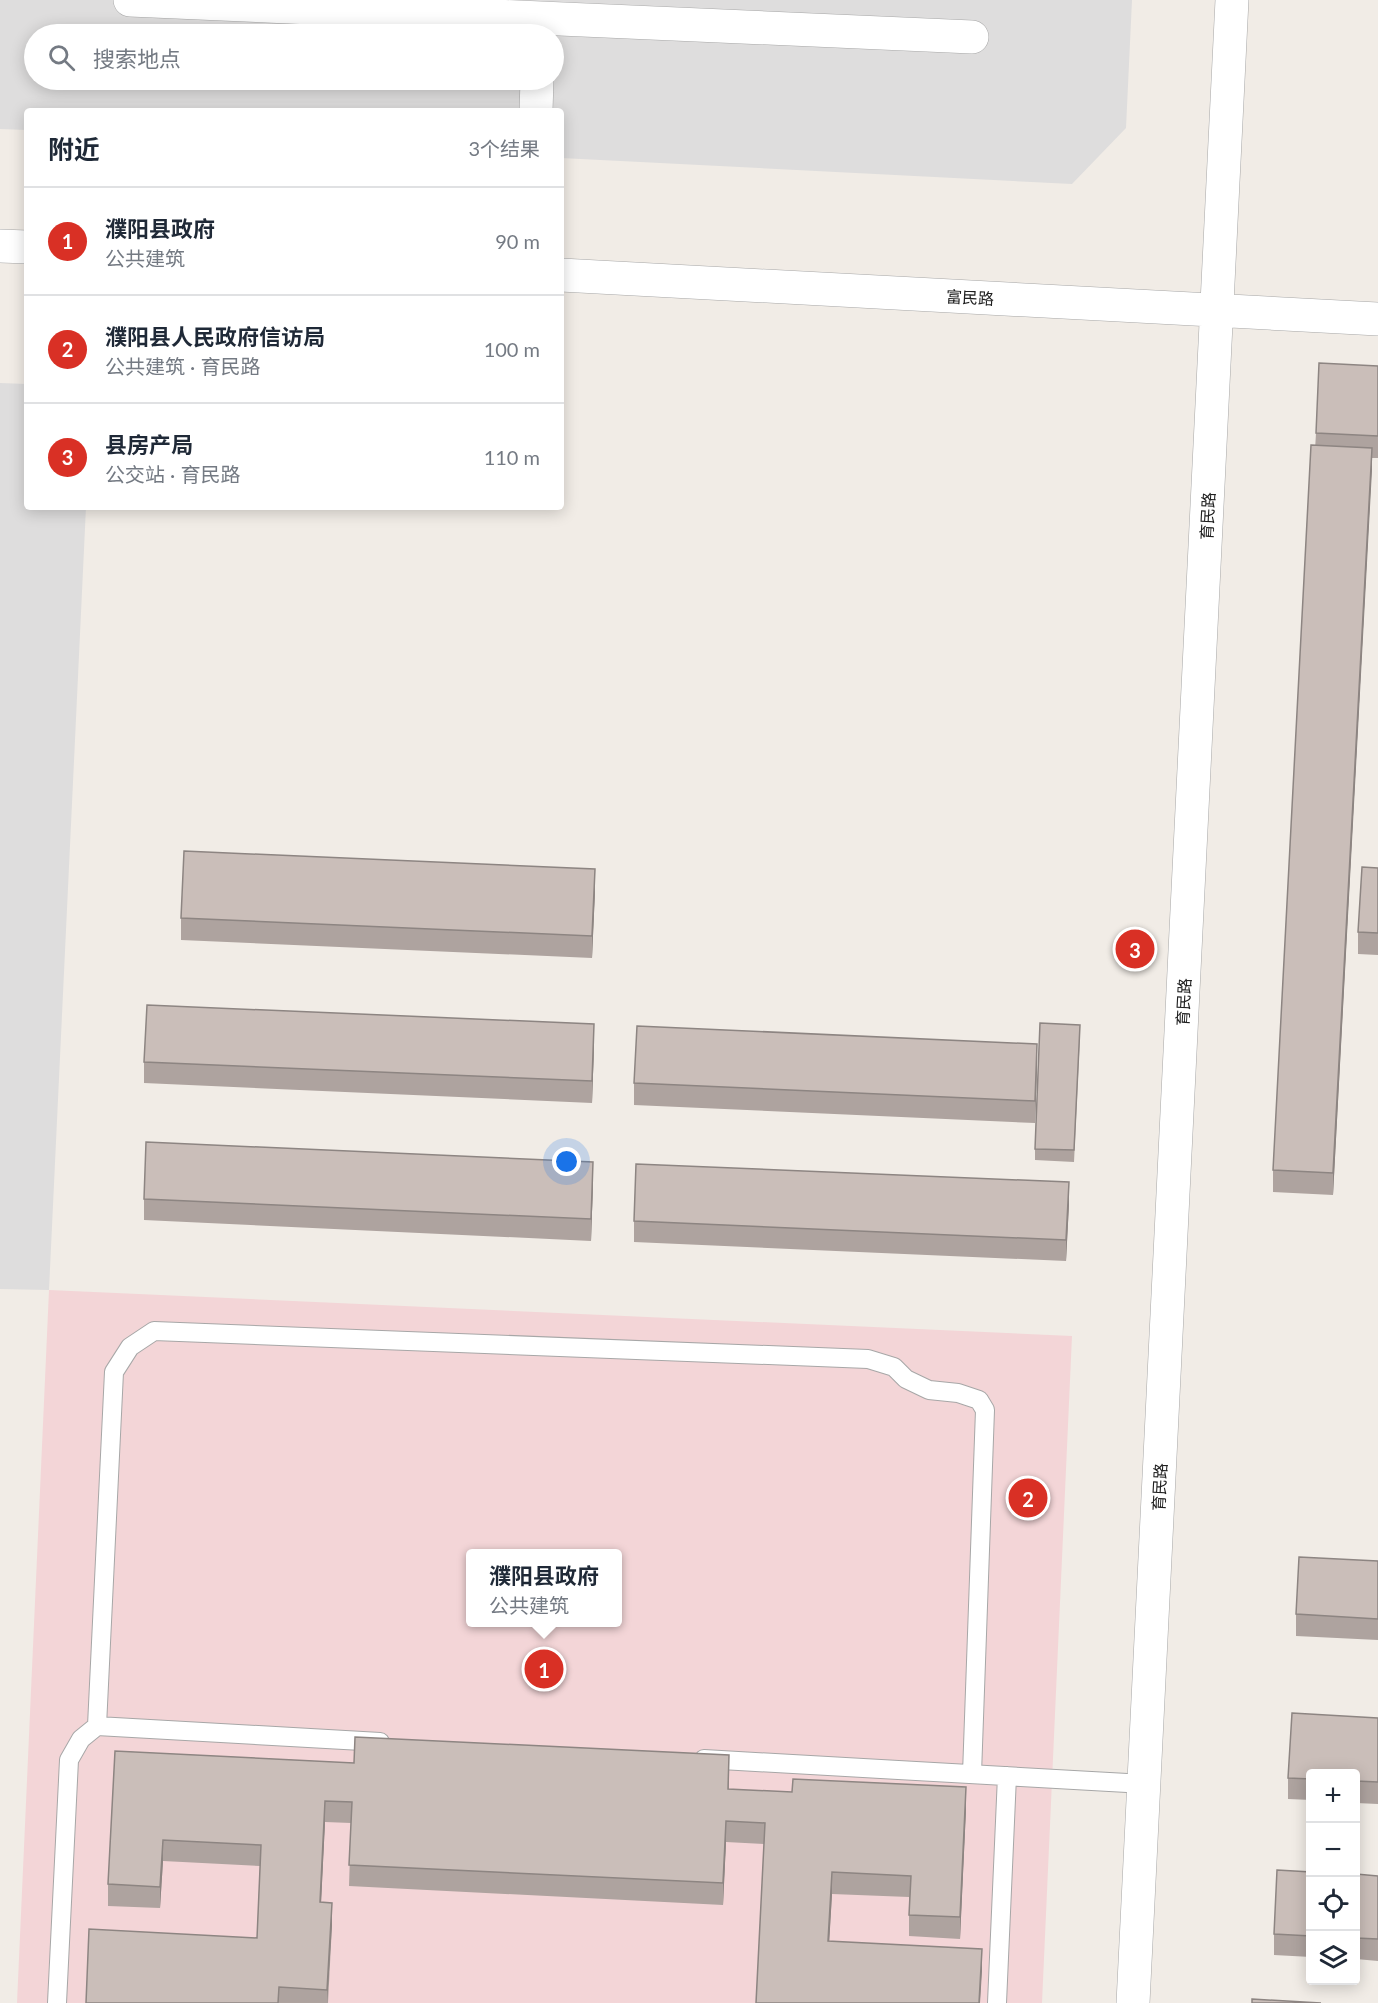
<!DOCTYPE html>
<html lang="zh">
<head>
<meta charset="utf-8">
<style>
	:root { --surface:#fff; --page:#f2f2f3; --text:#1f2937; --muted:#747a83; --line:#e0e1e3; --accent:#d93025 }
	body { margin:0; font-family:Lato,"Noto Sans SC",sans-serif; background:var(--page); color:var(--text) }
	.controls { position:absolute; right:18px; bottom:18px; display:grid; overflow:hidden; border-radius:6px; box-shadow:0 3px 15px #0003 }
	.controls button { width:54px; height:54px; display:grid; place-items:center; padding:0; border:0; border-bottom:2px solid var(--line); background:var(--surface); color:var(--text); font:30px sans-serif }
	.you { position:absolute; left:567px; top:1162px; width:21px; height:21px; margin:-15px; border:4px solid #fff; border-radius:50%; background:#1a73e8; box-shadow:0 0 0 9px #1a73e833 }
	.badge { display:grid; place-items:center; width:39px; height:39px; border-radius:50%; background:var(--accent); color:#fff; font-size:20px; font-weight:700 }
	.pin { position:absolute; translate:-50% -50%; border:3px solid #fff; box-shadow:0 2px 6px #0006 }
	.popup { position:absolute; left:466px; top:1549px; width:156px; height:78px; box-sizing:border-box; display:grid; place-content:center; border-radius:6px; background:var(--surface); filter:drop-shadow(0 2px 4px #0005); font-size:20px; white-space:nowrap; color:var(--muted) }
	.popup b { font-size:22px; color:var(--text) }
	.popup::after { content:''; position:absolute; left:50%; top:100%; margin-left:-12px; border:12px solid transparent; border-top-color:var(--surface) }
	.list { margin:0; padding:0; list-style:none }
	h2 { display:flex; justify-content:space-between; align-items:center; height:78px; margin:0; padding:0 24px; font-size:26px }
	h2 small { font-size:20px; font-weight:400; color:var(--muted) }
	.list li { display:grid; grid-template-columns:39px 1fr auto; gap:18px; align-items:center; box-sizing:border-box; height:108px; padding:0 24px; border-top:2px solid var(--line) }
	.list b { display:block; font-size:22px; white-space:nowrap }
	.list p { margin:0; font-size:20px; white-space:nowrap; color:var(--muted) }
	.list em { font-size:20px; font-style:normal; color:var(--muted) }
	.icon { flex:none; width:33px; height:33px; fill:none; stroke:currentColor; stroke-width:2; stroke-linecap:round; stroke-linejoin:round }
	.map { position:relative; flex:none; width:1378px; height:2003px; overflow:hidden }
	.search { position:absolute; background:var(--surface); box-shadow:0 3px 15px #0003; left:24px; top:24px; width:540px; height:66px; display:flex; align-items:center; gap:15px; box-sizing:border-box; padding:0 21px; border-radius:33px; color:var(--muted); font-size:22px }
	.panel { position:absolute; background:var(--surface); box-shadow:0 3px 15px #0003; left:24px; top:108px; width:540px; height:402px; border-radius:6px }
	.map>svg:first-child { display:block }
	.residential { fill:#dedddd; fill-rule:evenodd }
	.commercial { fill:#f3d5d7; fill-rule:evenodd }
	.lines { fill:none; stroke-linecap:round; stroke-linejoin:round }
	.service-casing { stroke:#a7a7a7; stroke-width:20 }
	.minor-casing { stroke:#a7a7a7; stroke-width:34 }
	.tertiary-casing { stroke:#a7a7a7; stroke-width:34 }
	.service { stroke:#fff; stroke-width:18 }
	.minor { stroke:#fff; stroke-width:33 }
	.tertiary { stroke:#fff; stroke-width:33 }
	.wall { fill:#aea39f }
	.shaded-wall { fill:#8d8582 }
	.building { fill:#cabeb9; stroke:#8d8582; stroke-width:1.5 }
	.labels { text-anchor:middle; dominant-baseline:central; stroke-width:4.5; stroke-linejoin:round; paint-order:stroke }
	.street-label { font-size:16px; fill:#202020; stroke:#fff }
</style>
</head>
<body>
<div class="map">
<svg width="1378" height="2003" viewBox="0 0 1378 2003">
	<rect width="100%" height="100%" fill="#f1ece6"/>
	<!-- residential -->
	<path class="residential" d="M0,0H1132L1126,128L1072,184L561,158V111H27V130L0,129ZM34,34H554V80H34Z
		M0,383L27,384V507H86L49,1290L0,1289Z"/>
	<!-- commercial -->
	<path class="commercial" d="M49,1290L1072,1336L1042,2003H17ZM470,1554H618V1622H470Z"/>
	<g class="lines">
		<defs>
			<path id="service" d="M97,1726L114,1372L130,1347L154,1331L868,1359L894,1367L906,1379L929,1390L958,1393L979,1400L985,1410L972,1774
				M704,1759L1145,1784
				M57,2003L69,1760L81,1739L97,1726L380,1742
				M997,2003L1007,1776"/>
			<path id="minor" d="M130,0L972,37
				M536,111L537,80"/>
			<path id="tertiary" d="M0,246L27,247
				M561,275L1378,319
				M1133,2003L1232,0"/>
		</defs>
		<!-- service casing -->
		<use href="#service" class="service-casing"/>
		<!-- minor casing -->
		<use href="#minor" class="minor-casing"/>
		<!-- tertiary casing -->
		<use href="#tertiary" class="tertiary-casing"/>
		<!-- service -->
		<use href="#service" class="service"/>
		<!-- minor -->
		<use href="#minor" class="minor"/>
		<!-- tertiary -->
		<use href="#tertiary" class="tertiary"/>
	</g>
	<!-- wall -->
	<path class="wall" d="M1378,366V458H1372L1333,1195L1273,1192V1170L1316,433Z
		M1378,868V955L1358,954V932Z
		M595,891L592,958L181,940V918Z
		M1080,1036L1074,1162L1035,1160V1149Z
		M594,1046L592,1103L144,1083V1062Z
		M1037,1066L1035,1123L634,1105V1083Z
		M593,1183L591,1241L144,1220V1199Z
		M1069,1204L1066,1261L634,1242V1221Z
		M1378,1561V1640L1296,1636V1614Z
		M1378,1718V1804L1356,1803V1773H1311V1800L1288,1799V1778Z
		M115,1751L354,1763L729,1777V1789L966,1809L960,1939L909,1936V1897L832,1894L829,1942L982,1971L756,2003L764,1844L726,1842L723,1905L349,1886L351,1823L325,1822L321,1903L332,1925L328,2003H86L257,1938L260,1866L163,1861L160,1908L108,1906V1884Z
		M1311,1872V1957L1274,1955V1934Z
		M1356,1874L1378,1876V1961L1356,1959Z"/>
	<!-- shaded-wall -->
	<path class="shaded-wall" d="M1372,448V470L1333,1195V1173Z
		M595,869V891L592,958V936Z
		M594,1024V1046L592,1103V1081Z
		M1037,1044V1066L1035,1123V1101Z
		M593,1162V1183L591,1241V1219Z
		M1069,1182V1204L1066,1261V1240Z
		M966,1787V1809L960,1939V1917Z
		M325,1801V1822L320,1924V1902Z
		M726,1821V1842L723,1905V1883Z
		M163,1840V1861L160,1908V1887Z
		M832,1872V1894L828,1963V1941Z
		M332,1903V1925L327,2003V1990Z
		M982,1949V1971L980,2003H979Z"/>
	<!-- building -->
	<path class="building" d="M1319,363L1378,366V436L1316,433Z
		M1311,445L1372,448L1333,1173L1273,1170Z
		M184,851L595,869L592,936L181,918Z
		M1362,867L1378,868V933L1358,932Z
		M147,1005L594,1024L592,1081L144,1062Z
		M1040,1023L1080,1025L1074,1150L1035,1149Z
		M637,1026L1037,1044L1035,1101L634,1083Z
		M146,1142L593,1162L591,1219L144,1199Z
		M636,1164L1069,1182L1066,1240L634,1221Z
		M1299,1557L1378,1561V1619L1296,1614Z
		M1292,1713L1378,1718V1782L1356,1781V1773H1311V1779L1288,1778Z
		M355,1737L729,1755L728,1789L792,1792L793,1779L966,1787L960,1917L909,1915L911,1876L832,1872L828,1941L982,1949L979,2003H756L765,1823L726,1821L723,1883L349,1865L352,1802L325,1801L320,1902L332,1903L327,1990L279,1987L278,2003H86L89,1929L257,1938L261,1845L163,1840L160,1887L108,1884L115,1751L354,1763Z
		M1277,1870L1311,1872V1936L1274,1934Z
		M1356,1874L1378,1876V1939L1356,1938Z
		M1252,1999L1321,2003H1252Z"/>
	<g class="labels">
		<!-- street labels -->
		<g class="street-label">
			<text transform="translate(970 297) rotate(3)">富民路</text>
			<text transform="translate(1207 516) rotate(-87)">育民路</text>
			<text transform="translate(1183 1002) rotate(-87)">育民路</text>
			<text transform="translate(1159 1487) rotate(-87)">育民路</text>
		</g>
	</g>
</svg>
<div class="controls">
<button>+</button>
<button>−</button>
<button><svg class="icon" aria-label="locate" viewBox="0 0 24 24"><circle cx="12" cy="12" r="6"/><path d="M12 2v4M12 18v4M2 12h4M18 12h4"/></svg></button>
<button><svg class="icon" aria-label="layers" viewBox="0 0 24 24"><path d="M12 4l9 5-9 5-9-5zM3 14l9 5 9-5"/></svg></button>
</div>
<div class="you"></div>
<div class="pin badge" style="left:544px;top:1669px">1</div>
<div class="popup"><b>濮阳县政府</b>公共建筑</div>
<div class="pin badge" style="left:1028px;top:1498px">2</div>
<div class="pin badge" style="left:1135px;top:949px">3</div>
<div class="search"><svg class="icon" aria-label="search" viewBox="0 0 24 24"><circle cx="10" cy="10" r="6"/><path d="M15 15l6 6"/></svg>搜索地点</div>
<section class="panel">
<h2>附近<small>3个结果</small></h2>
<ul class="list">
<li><span class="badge">1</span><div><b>濮阳县政府</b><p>公共建筑</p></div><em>90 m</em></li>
<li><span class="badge">2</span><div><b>濮阳县人民政府信访局</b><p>公共建筑 · 育民路</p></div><em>100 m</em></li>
<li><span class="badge">3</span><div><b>县房产局</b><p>公交站 · 育民路</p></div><em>110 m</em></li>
</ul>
</section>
</div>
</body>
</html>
